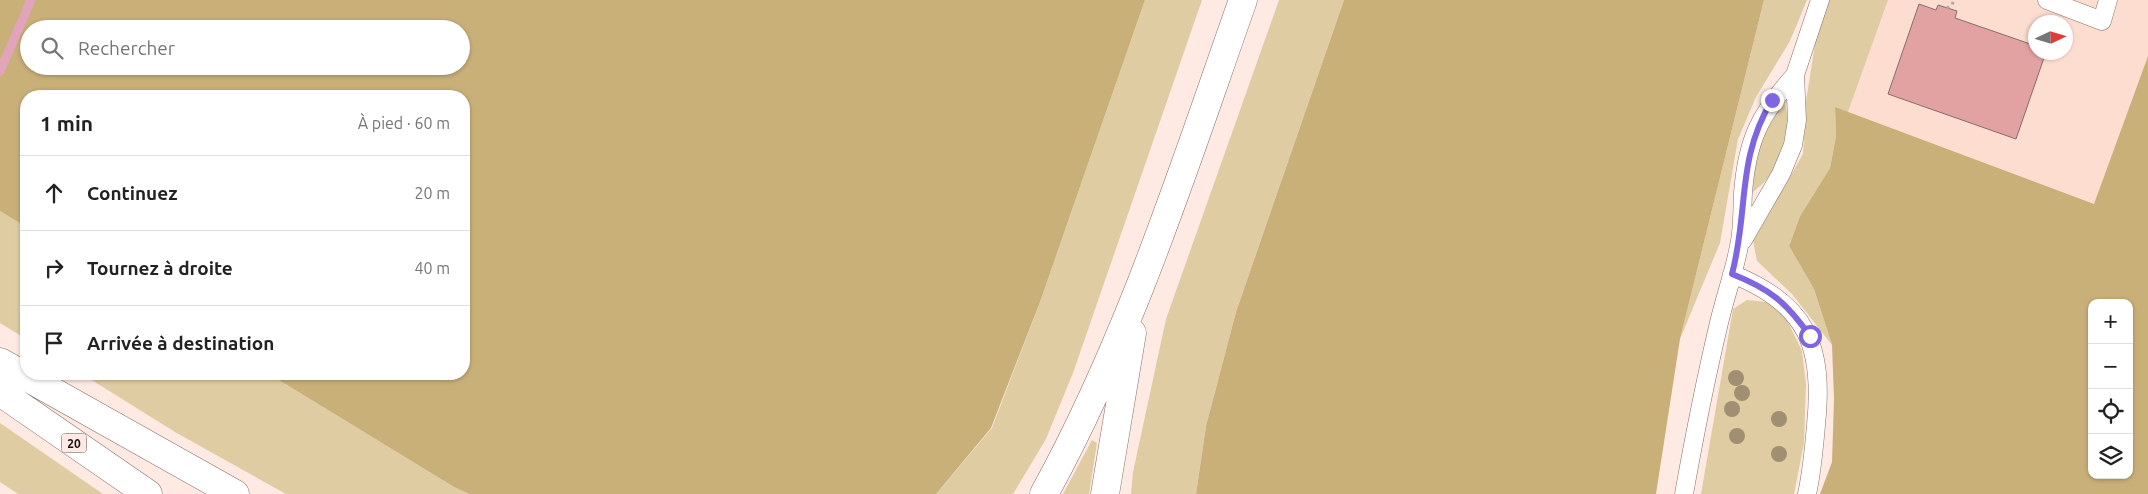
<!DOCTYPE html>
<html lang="fr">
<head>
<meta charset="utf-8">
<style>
	:root { --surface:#fff; --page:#f6f6f6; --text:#222; --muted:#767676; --line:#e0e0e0 }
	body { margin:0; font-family:Ubuntu,sans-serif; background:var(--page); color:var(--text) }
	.controls { position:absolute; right:15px; bottom:15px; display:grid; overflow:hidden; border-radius:10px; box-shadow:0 1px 4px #0004 }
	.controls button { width:45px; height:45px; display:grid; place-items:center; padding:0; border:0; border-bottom:1px solid var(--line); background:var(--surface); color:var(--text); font:25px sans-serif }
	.compass { position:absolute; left:2028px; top:15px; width:45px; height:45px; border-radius:50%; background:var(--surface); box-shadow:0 1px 4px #0004; rotate:86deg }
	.stop { position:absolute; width:15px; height:15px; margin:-11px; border:4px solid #7f66e1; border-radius:50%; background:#fff }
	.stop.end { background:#7f66e1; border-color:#fff; box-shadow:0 1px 5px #0008 }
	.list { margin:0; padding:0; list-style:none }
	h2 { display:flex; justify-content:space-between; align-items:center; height:65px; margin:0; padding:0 20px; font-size:21px }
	h2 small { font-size:16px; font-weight:400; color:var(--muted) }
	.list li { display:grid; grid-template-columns:32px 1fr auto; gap:15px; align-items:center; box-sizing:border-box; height:75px; padding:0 20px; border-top:1px solid var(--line) }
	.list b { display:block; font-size:19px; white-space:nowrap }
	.list em { font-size:16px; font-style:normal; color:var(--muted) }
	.icon { flex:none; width:28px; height:28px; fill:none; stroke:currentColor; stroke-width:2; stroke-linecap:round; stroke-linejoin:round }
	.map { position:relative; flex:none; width:2148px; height:494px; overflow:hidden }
	.search { position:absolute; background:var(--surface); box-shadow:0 1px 4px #0004; left:20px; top:20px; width:450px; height:55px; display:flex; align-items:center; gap:12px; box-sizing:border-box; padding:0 18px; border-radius:28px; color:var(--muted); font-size:19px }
	.panel { position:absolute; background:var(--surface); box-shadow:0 1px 4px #0004; left:20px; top:90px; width:450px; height:290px; border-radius:20px }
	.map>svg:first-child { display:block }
	.built { fill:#fdddd0; fill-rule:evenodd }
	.green { fill:#dfcca3 }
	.forest { fill:#c9b079; fill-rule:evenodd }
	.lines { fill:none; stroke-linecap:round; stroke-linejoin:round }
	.stream { stroke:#e2a4ba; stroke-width:9 }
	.building { fill:#e3a2a2; stroke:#856d6d }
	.service-casing { stroke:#877169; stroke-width:19 }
	.motorway-casing { stroke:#877169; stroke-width:29 }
	.path { stroke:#b4a49e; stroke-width:3; stroke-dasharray:2.5 4; stroke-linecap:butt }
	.service { stroke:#fff; stroke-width:18 }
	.motorway { stroke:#fff; stroke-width:28 }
	.tree { fill:#a18f73 }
	.route { stroke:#7f66e1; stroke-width:6 }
	.labels { text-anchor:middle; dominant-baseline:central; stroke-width:4; stroke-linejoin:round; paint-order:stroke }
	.shield { fill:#feeae3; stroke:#5e524e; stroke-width:1 }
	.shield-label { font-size:12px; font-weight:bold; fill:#19110e }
</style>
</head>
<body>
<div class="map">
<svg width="2148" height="494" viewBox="0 0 2148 494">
	<rect width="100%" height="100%" fill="#feeae3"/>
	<!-- built -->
	<path class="built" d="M1888,0H2148V56L2094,205L1848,112ZM2036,22H2066V52H2036Z"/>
	<!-- green -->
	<path class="green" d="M1145,0H1202L1073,373L1046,439L1013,494H936L992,428L1040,302Z
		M1279,0H1344L1236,312L1206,426L1196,494H1131L1133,472L1166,319Z
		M1764,0H1807L1790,41L1756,97L1738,139L1720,243L1680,339Z
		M1829,0H1888L1848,112L1835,108L1836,136L1830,168L1800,216L1789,246L1814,289L1832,345L1792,294L1757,261L1753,241L1803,154L1806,101L1816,38Z
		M1784,101C1796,136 1782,170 1753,192C1753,157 1762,129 1784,101Z
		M0,211L26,227V339L0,323Z
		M1747,300L1767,302L1785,316L1802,351L1806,384L1804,443L1794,494H1701L1733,309Z
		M82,374H269L454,487L469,494H286L175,432Z
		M0,423L103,494H18L0,482Z
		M1092,440L1097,443L1089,494H1063Z"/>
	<!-- forest -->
	<path class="forest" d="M0,0H1145L1040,302L991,428L936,494H469L454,487L269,374H464V96H26V227L0,211ZM29,29H461V66H29Z
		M1344,0H1764L1680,339L1656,494H1196L1206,426L1236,312Z
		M2148,56V494H1820L1832,462L1834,399L1832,345L1814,289L1789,246L1800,216L1830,168L1836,136L1835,107L2094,204ZM2092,303H2129V475H2092Z"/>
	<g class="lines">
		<!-- stream -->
		<path class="stream" d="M0,71L31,0"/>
	</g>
	<!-- building -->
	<path class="building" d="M1919,4L1936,10L1938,5L1957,11L1955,18L2036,46V52H2046L2016,139L1888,94Z"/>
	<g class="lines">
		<defs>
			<path id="service" d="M2047,0L2102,21L2108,0
				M1743,240L1781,174L1793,145L1797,120L1795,75L1820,0
				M1732,274C1808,304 1824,347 1816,425C1814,449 1812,471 1807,494
				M1684,494C1694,438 1705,382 1718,327C1724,300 1734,273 1739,246C1743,229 1742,210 1743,193C1747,140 1760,114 1795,75"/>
			<path id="motorway" d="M0,362L235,494
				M0,392L148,494
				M1044,494C1130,338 1184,167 1243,0
				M1105,494L1132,333"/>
		</defs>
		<!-- service casing -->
		<use href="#service" class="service-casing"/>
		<!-- motorway casing -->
		<use href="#motorway" class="motorway-casing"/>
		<!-- path -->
		<path class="path" d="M1947,8L1952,5L1954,0"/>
		<!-- service -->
		<use href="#service" class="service"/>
		<!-- motorway -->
		<use href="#motorway" class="motorway"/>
	</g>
	<!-- trees -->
	<g class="tree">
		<circle cx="1736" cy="378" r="8"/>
		<circle cx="1742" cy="393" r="8"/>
		<circle cx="1732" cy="409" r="8"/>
		<circle cx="1779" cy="419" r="8"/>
		<circle cx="1737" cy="436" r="8"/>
		<circle cx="1779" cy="454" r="8"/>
	</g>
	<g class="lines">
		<!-- route -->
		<path class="route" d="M1772,100C1736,160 1749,210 1732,274C1770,289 1786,302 1810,336"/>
	</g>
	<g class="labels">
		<!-- shield labels -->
		<rect class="shield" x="61.5" y="433.5" width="25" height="19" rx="4"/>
		<g class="shield-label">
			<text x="74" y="443">20</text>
		</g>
	</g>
</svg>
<div class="controls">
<button>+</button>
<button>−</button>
<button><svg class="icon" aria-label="locate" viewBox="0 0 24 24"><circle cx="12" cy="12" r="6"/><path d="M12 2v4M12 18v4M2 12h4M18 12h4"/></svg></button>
<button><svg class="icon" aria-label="layers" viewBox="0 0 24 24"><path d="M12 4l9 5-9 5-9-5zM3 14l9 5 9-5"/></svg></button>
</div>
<svg class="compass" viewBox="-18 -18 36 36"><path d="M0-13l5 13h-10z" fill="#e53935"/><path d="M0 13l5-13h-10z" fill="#767676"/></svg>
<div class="stop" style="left:1810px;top:336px"></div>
<div class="stop end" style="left:1772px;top:100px"></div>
<div class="search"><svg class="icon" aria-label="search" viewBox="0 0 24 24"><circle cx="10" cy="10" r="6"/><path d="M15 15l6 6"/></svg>Rechercher</div>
<section class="panel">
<h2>1 min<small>À pied · 60 m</small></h2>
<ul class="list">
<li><svg class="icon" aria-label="ahead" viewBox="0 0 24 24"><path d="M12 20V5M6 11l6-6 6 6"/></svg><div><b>Continuez</b></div><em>20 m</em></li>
<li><svg class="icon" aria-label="right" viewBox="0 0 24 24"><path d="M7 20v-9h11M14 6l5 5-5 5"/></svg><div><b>Tournez à droite</b></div><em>40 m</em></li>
<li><svg class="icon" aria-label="arrive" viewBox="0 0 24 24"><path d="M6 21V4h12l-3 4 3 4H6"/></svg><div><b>Arrivée à destination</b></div></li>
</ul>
</section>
</div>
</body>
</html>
